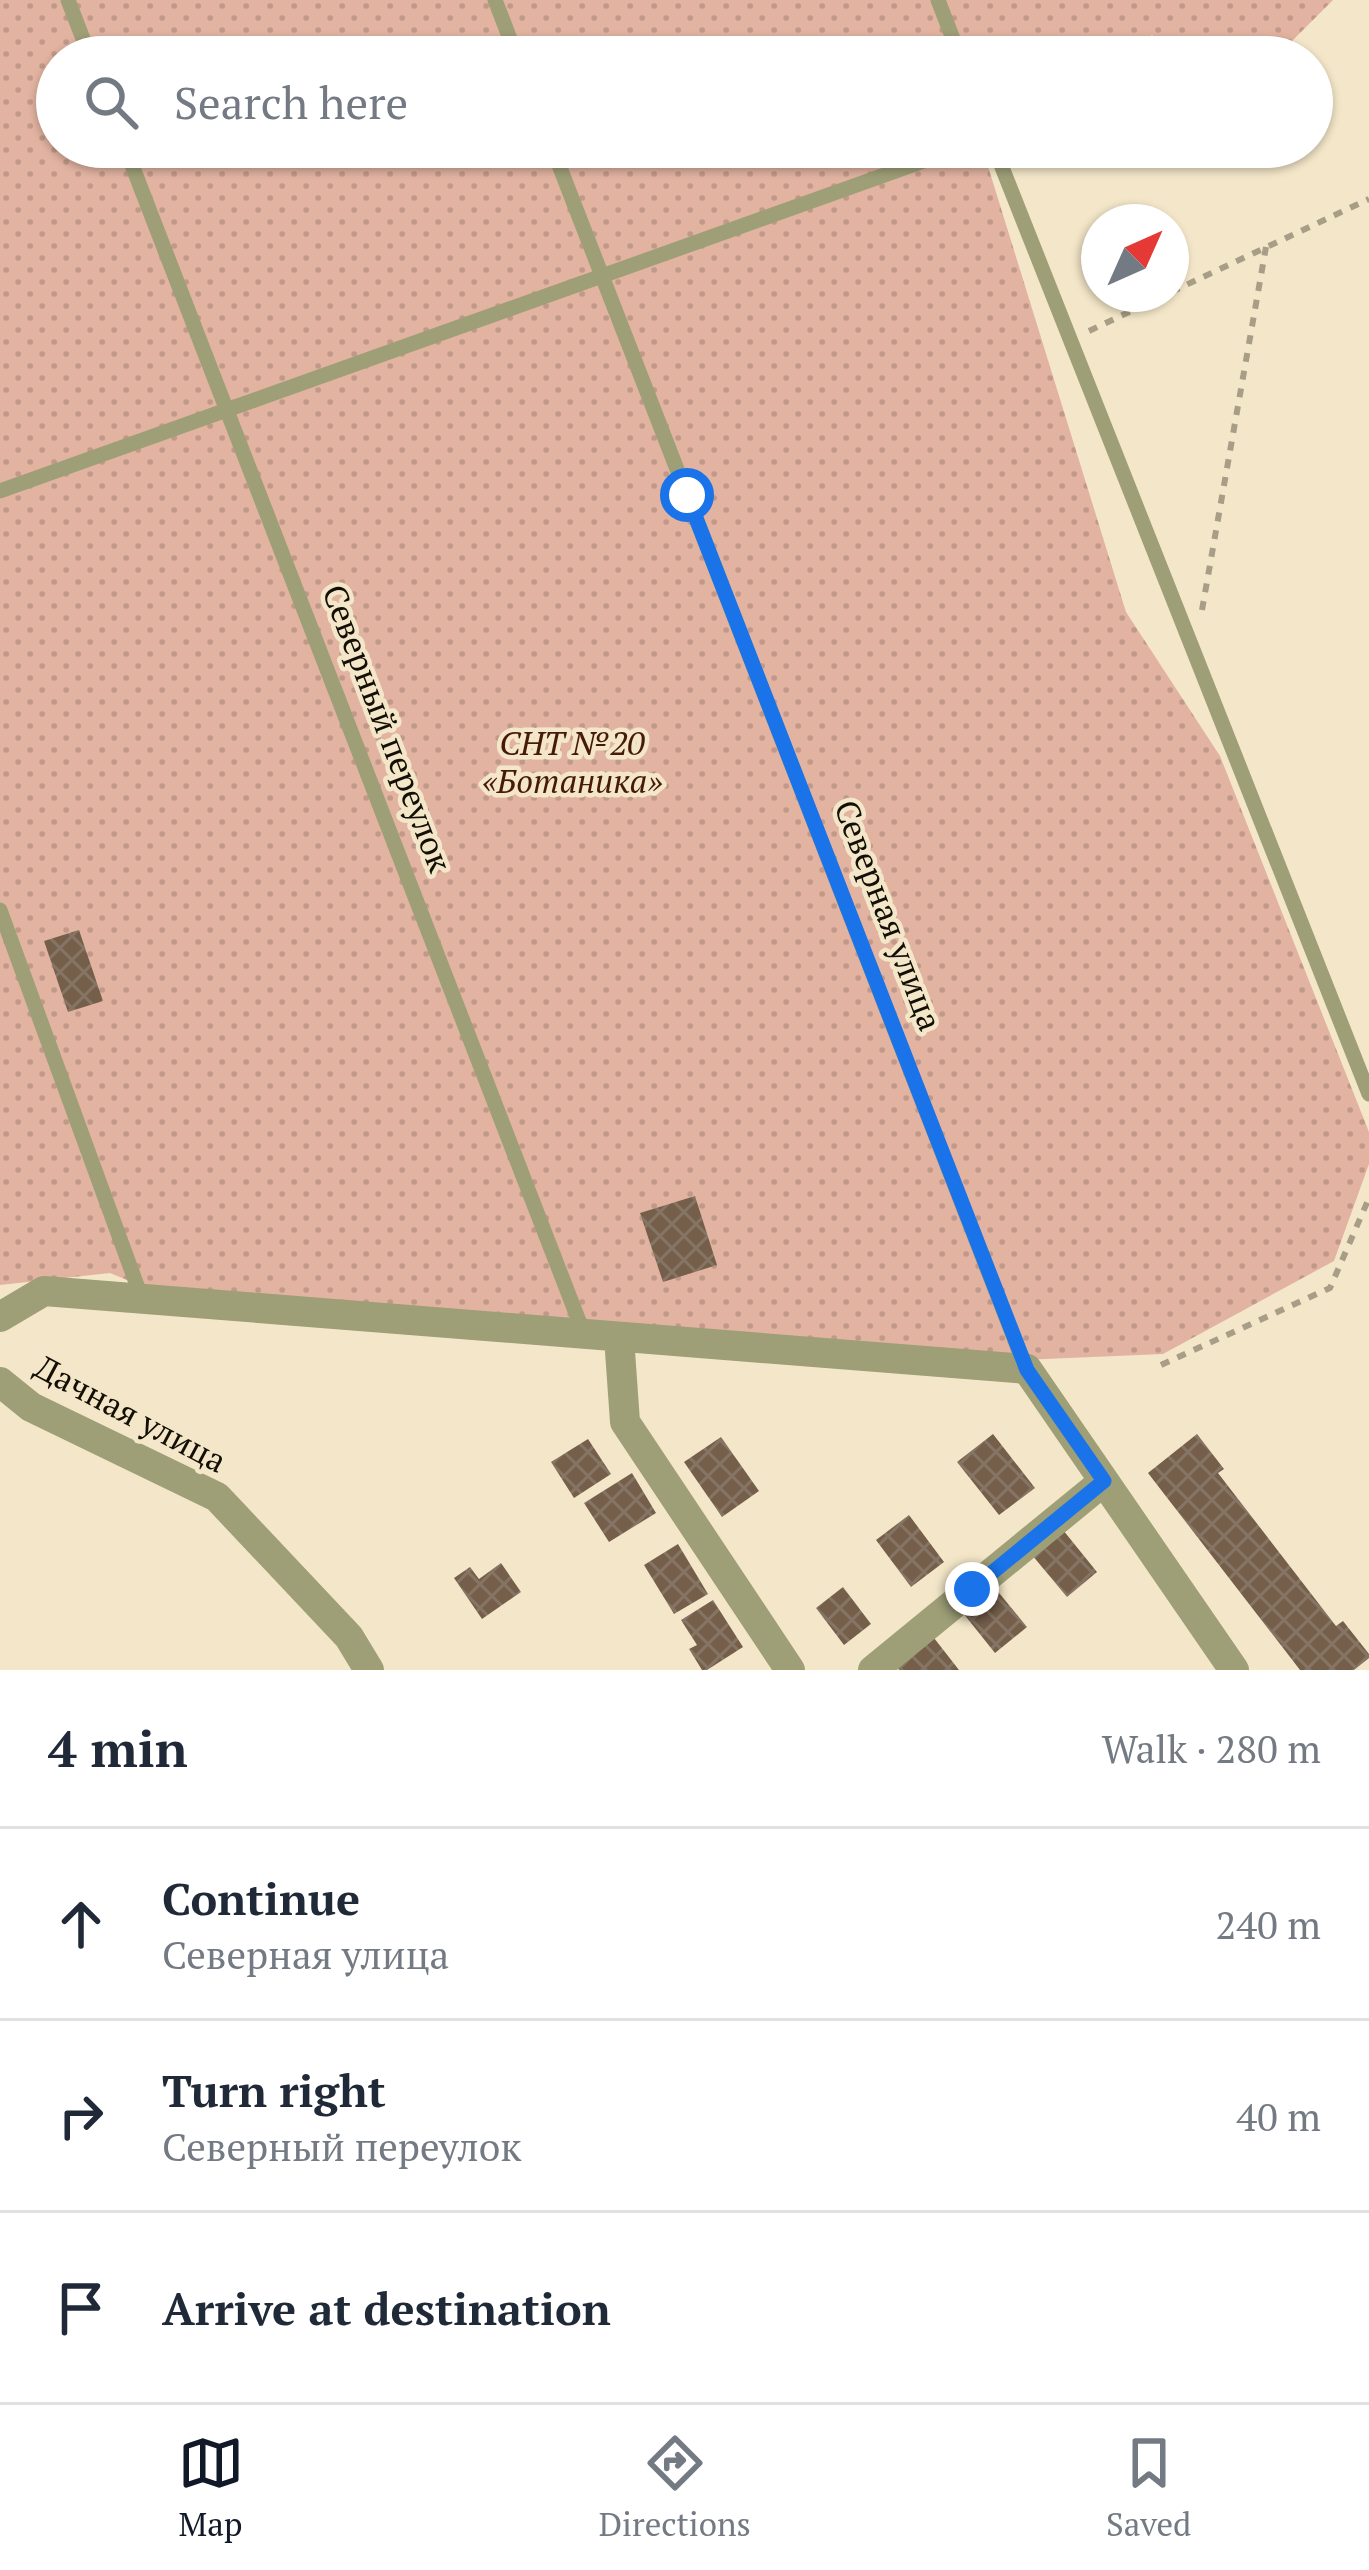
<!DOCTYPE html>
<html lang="en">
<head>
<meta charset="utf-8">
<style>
	:root { --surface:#fff; --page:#f2f2f3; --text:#1f2937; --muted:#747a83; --line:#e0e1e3; --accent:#111827 }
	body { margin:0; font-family:"PT Serif",serif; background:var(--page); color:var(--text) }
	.compass { position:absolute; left:1081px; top:204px; width:108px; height:108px; border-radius:50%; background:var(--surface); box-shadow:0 3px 9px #0004; rotate:45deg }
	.stop { position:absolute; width:36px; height:36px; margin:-27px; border:9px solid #1a73e8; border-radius:50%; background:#fff }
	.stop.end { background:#1a73e8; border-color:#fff; box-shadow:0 3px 12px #0008 }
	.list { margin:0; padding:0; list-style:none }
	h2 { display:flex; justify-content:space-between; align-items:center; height:156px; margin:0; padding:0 48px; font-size:51px }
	h2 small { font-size:39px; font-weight:400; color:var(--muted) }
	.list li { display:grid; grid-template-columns:78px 1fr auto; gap:36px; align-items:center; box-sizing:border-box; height:192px; padding:0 48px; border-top:3px solid var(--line) }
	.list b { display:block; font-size:45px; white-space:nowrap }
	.list p { margin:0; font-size:39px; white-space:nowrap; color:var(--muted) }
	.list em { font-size:39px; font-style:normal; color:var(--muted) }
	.icon { flex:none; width:66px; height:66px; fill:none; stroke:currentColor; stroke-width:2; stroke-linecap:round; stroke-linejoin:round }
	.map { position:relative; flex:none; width:1369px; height:1670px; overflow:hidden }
	.search { position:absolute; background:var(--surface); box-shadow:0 3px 9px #0004; left:36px; right:36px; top:36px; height:132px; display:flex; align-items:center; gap:30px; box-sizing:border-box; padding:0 42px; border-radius:66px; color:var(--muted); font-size:45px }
	.sheet { height:732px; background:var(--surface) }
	nav { display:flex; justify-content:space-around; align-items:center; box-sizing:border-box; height:168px; border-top:3px solid var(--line); background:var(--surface); font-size:33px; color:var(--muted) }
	nav a { display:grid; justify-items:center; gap:6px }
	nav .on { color:var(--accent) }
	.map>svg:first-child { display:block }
	.grass { fill:url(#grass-dots) }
	.building { fill:url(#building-cross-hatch) }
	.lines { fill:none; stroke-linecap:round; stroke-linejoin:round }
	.path { stroke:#a89e87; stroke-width:6; stroke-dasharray:9 9; stroke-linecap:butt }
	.lane { stroke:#9e9f77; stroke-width:15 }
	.street { stroke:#9e9f77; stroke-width:30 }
	.route { stroke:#1a73e8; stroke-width:15 }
	.labels { text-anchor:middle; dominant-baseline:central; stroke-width:9; stroke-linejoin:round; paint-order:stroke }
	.street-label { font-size:33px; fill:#130f05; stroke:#f4e7c9 }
	.park-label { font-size:33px; font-style:italic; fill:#461a07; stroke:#f4e7c9 }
</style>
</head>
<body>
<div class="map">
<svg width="1369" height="1670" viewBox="0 0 1369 1670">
	<defs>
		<pattern id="grass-dots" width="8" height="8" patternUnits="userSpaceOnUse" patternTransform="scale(3)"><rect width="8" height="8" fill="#e2b3a1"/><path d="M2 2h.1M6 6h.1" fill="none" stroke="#c19989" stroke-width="1.8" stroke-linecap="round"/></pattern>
		<pattern id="building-cross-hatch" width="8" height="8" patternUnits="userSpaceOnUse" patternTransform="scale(3)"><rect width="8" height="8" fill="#755f4b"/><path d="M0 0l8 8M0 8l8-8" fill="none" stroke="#867565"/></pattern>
	</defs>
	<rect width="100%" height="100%" fill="#f4e7c9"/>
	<!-- grass -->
	<path class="grass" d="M0,0H1333L1276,57H1176L1152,35L1118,57H57V147H982L1126,612L1220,756L1369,1132V1164L1334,1261L1163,1354L997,1361L219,1318L110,1273L0,1285Z"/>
	<!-- building -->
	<path class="building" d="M79,930L103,1001L68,1012L44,941Z
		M695,1196L717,1265L663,1282L640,1213Z
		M993,1434L1035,1488L999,1515L957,1462Z
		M1197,1434L1224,1469L1218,1473L1336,1626L1343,1621L1369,1654V1658L1354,1670H1300L1148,1473Z
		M721,1437L759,1491L722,1517L684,1462Z
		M588,1439L611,1474L574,1498L551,1462Z
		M632,1473L656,1513L609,1542L584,1503Z
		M909,1515L944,1562L911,1587L876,1540Z
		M1063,1530L1097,1572L1067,1597L1032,1555Z
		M678,1544L708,1594L674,1614L644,1565Z
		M501,1563L521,1592L482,1619L454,1578L470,1567L479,1579Z
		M843,1587L871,1624L844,1645L816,1608Z
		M995,1588L1027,1627L995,1653L963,1613Z
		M713,1600L743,1647L707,1670H702L689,1649L697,1645L681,1620Z
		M934,1638L959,1670H899L897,1667Z"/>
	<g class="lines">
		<!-- path -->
		<path class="path" d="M1171,292L1369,199
			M1089,331L1167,294
			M1202,610L1266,247
			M1161,1365L1330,1288L1369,1198"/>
		<!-- lane -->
		<path class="lane" d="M68,0L90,57
			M495,0L517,57
			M938,0L960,57
			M125,147L584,1334
			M552,147L1026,1369
			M994,147L1369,1094
			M0,491L963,147
			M0,910L142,1299"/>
		<!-- street -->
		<path class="street" d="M0,1317L44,1291L1027,1369L1234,1670
			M619,1337L625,1422L790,1670
			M0,1382L31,1407L217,1497L349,1637L369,1670
			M873,1670L1104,1481"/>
	</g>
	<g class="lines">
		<!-- route -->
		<path class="route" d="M687,495L1027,1370L1104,1481L972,1589"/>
	</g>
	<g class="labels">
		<!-- street labels -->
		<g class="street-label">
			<text transform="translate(388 728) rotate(69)">Северный переулок</text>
			<text transform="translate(889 915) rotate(69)">Северная улица</text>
			<text transform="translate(131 1413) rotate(28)">Дачная улица</text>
		</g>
		<!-- park labels -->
		<g class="park-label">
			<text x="572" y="742">СНТ №20<tspan x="572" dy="38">«Ботаника»</tspan></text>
		</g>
	</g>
</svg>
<svg class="compass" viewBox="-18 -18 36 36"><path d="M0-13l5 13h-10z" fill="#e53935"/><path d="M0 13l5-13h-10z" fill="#747a83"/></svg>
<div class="stop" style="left:687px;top:495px"></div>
<div class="stop end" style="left:972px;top:1589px"></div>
<div class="search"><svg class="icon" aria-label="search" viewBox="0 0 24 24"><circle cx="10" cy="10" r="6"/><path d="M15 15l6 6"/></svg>Search here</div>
</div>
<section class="sheet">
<h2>4 min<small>Walk · 280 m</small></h2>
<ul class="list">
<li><svg class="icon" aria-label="ahead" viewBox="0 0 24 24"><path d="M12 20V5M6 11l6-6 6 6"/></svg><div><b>Continue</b><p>Северная улица</p></div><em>240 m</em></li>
<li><svg class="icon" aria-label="right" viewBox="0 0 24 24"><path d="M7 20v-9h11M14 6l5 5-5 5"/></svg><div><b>Turn right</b><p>Северный переулок</p></div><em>40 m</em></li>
<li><svg class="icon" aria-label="arrive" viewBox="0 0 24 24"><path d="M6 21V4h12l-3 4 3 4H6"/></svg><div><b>Arrive at destination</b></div></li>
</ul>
</section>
<nav>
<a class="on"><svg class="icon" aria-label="map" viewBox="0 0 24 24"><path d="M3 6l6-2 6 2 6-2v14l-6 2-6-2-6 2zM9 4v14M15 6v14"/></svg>Map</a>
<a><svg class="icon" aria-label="directions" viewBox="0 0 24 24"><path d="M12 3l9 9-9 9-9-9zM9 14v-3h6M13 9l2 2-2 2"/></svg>Directions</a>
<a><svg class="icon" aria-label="saved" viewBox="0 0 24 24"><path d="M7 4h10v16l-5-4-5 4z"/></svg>Saved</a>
</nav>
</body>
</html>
